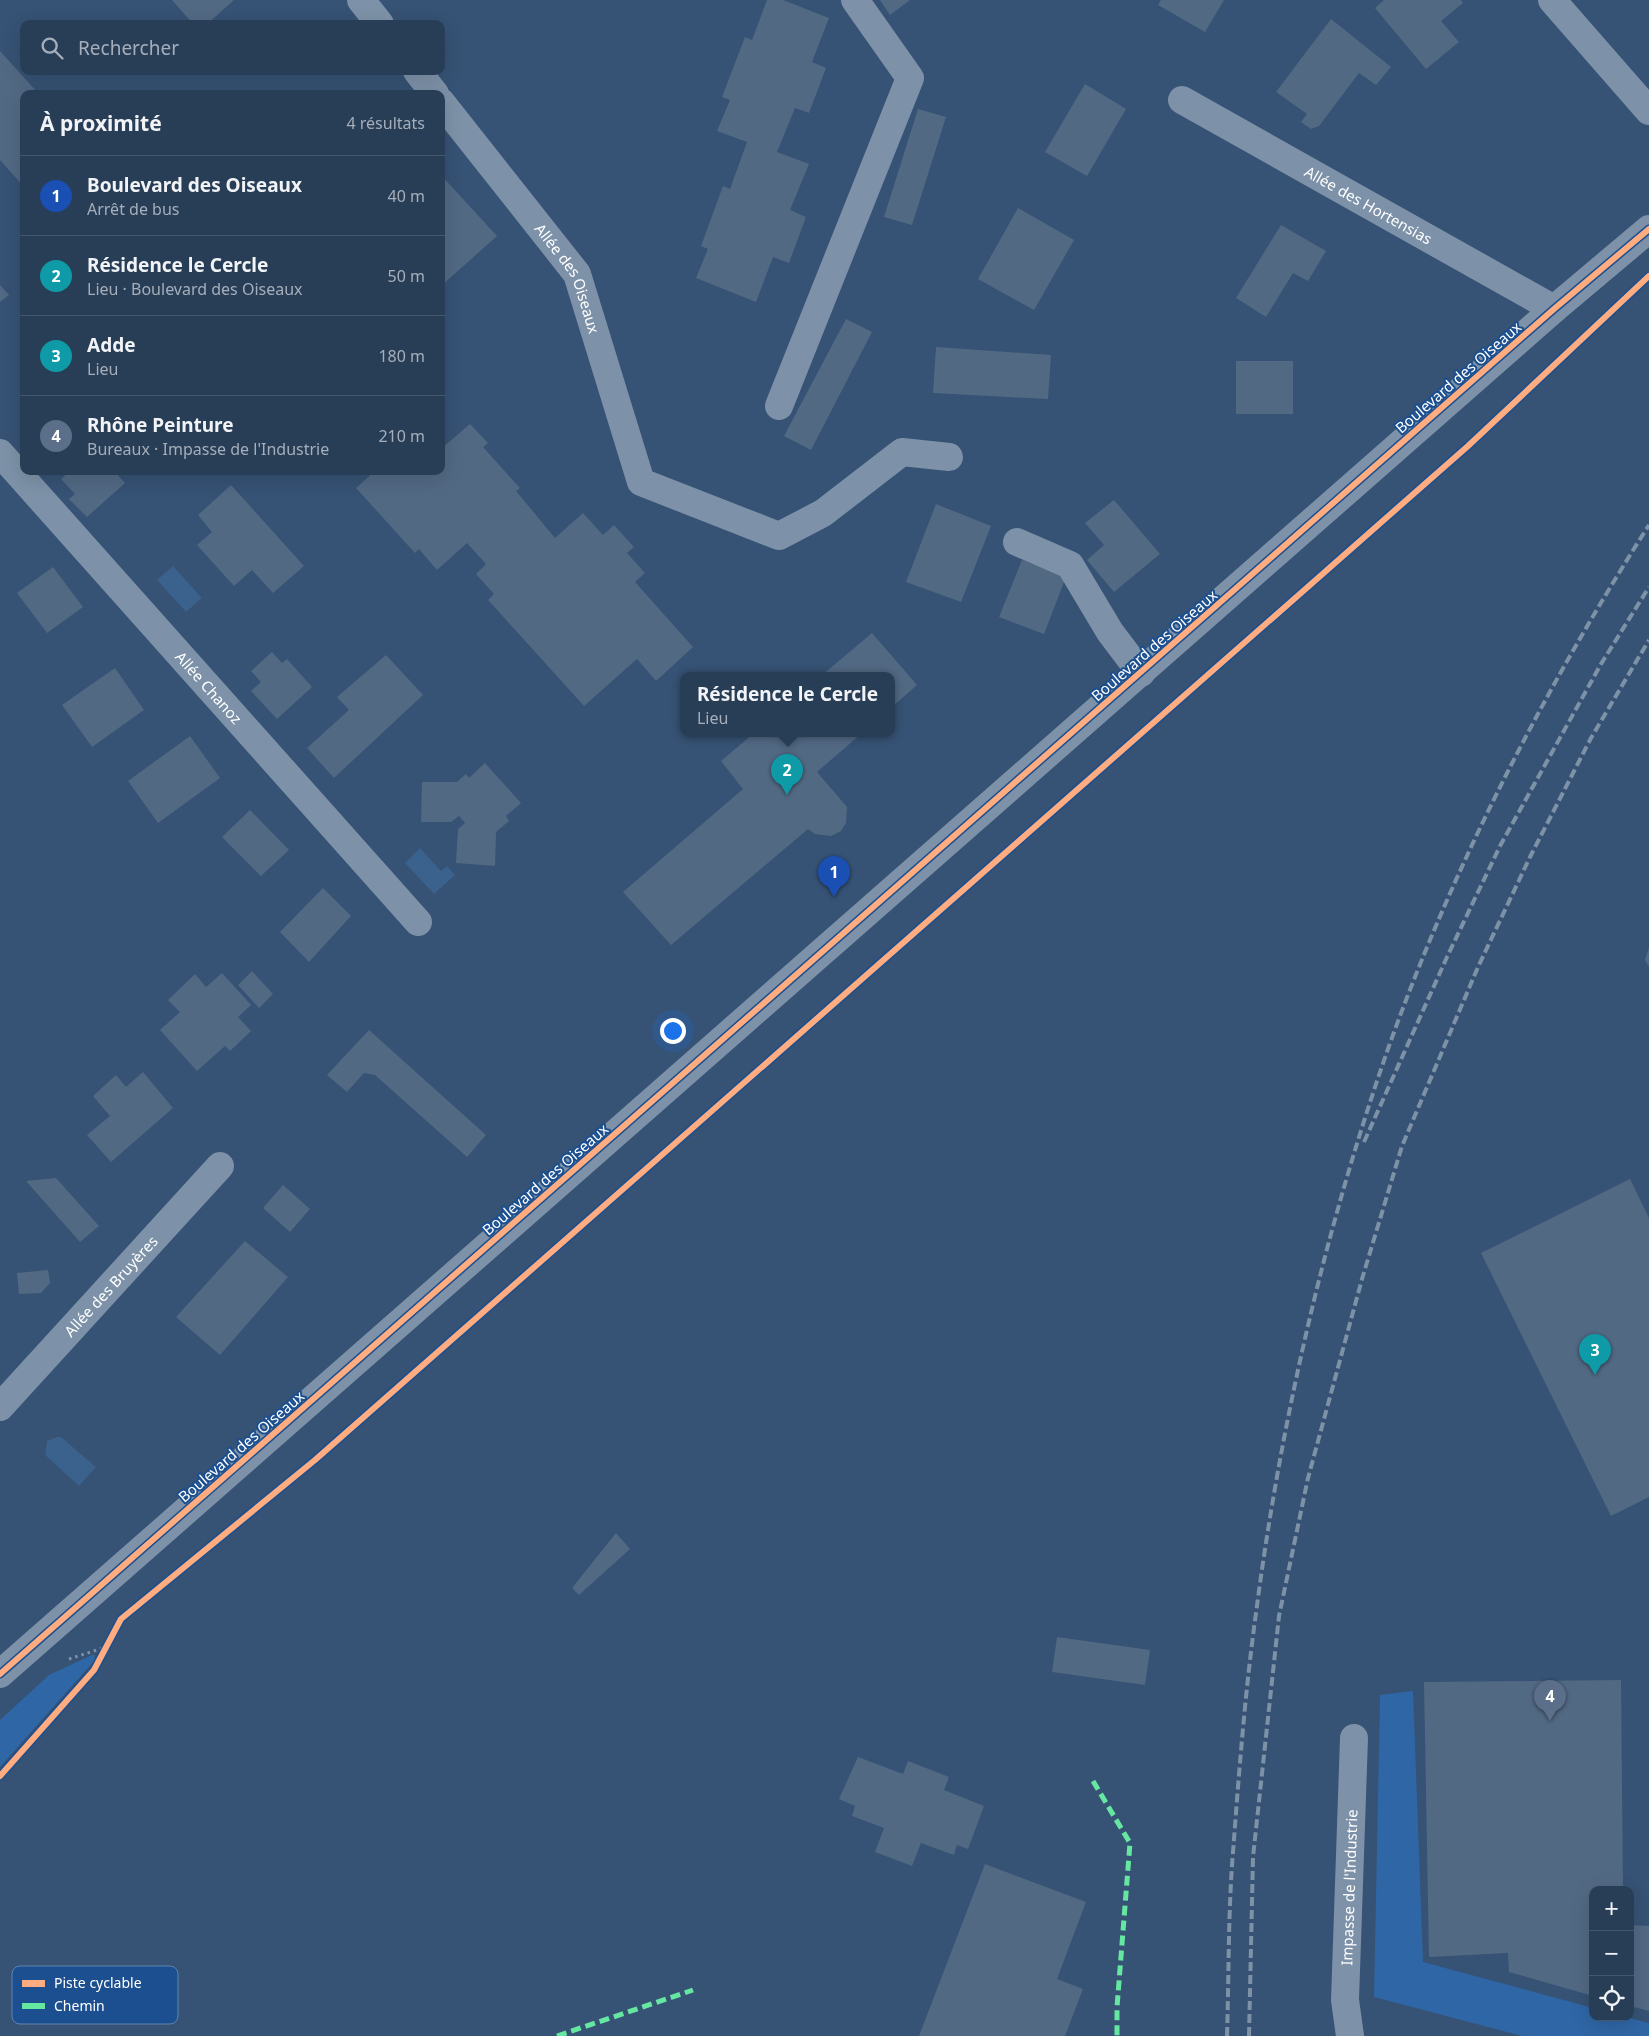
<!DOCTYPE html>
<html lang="fr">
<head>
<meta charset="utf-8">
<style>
	:root { --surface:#283e57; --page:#30455d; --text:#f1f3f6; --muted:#a5aeba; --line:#44576d; --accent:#b9c2ce }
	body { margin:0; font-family:"Noto Sans",sans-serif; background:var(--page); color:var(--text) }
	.controls { position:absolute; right:15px; bottom:15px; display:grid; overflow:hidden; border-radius:10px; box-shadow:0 5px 20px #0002 }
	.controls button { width:45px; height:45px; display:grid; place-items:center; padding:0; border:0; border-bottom:1px solid var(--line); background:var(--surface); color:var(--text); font:25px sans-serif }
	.you { position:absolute; left:672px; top:1030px; width:18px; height:18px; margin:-12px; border:4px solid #fff; border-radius:50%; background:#1a73e8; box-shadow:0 0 0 8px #1a73e833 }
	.badge { display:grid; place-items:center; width:32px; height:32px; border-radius:50%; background:var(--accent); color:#fff; font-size:16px; font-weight:700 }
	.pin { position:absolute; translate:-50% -41px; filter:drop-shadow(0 1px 2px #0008) }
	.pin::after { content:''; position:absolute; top:26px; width:18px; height:15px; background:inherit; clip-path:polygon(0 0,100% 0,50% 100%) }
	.popup { position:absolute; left:680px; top:672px; width:215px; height:65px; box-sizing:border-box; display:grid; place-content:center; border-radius:10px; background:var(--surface); filter:drop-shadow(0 1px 4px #0005); font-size:16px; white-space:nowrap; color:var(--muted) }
	.popup b { font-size:19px; color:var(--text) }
	.popup::after { content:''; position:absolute; left:50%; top:100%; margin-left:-10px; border:10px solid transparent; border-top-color:var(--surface) }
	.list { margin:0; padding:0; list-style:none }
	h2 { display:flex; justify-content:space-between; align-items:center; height:65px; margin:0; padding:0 20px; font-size:21px }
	h2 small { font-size:16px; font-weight:400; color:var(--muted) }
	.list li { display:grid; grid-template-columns:32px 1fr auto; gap:15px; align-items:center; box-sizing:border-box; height:80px; padding:0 20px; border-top:1px solid var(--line) }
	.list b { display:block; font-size:19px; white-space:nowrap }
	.list p { margin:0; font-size:16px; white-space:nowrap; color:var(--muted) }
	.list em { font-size:16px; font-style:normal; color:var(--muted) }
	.icon { flex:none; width:28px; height:28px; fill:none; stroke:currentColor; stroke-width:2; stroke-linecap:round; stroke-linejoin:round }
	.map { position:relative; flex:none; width:1649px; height:2036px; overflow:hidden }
	.search { position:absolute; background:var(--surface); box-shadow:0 5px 20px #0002; left:20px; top:20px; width:425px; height:55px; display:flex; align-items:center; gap:12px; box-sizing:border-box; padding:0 18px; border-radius:10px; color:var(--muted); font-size:19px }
	.panel { position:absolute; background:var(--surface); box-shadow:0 5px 20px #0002; left:20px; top:90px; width:425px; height:385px; border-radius:10px }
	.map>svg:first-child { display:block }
	.green { fill:#2f66a5 }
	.water { fill:#3b618d }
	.building { fill:#526984 }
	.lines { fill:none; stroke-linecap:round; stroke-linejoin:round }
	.path { stroke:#7d92a8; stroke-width:3; stroke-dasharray:2.5 4; stroke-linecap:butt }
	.minor { stroke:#7d92a8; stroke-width:28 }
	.rail { stroke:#7e92a7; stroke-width:4; stroke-dasharray:9 4; stroke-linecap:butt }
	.quiet { stroke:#66e7a1; stroke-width:5; stroke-dasharray:10 5; stroke-linecap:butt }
	.cycleway-casing { stroke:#1b4f8f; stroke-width:9 }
	.cycleway { stroke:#ffac80; stroke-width:6 }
	.labels { text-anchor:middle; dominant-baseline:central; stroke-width:4; stroke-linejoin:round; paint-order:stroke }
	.street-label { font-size:15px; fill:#fff; stroke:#1b4f8f }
	.key { fill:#1b4f8f; stroke:#5f84b1; stroke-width:1 }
	.key-label { font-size:14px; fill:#fff }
</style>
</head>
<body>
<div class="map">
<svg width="1649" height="2036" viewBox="0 0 1649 2036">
	<rect width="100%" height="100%" fill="#365274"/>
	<!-- green -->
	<path class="green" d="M94,1654L95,1660L0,1767V1720L49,1675Z
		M1413,1691L1423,1962L1593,2008V2017H1626L1649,2023V2036H1522L1374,1997L1380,1695Z"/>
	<!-- water -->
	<path class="water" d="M173,566L202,598L186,612L157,580Z
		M420,848L441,871L447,866L455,875L434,894L405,863Z
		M57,1437H61L96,1467L79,1486L45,1455L47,1441Z"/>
	<!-- building -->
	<path class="building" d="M172,0H234L207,24H193Z
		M767,0H783L829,18L812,62L826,68L809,113L795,108L777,152L809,164L790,210L806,217L789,263L773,257L756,302L696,278L708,249L701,246L723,186L730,189L747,142L717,131L730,100L722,97L745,37L752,40Z
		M880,0H910L890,15Z
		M1161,0H1224L1205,32L1158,5Z
		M1384,0H1461L1463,3L1441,21L1459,42L1426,69L1375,8Z
		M1331,19L1391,67L1376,85L1359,73L1319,126L1311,129L1301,122L1307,114L1276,92Z
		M0,51L39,94H24V187L0,160Z
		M1085,84L1126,109L1087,176L1045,152Z
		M918,109L946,117L912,225L884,217Z
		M441,175L497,236L441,286Z
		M1018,208L1074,240L1034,310L978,279Z
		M1281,225L1326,251L1308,281L1293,273L1266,317L1236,298Z
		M0,285L9,295L0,302Z
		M846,319L872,332L811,450L784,436Z
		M936,347L1051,355L1048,399L933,393Z
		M1236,361H1293V414H1236Z
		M470,424L488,443L483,447L520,488L516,491L555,538L583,513L603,535L614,525L634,547L627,553L645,573L635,582L693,647L656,681L637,659L584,706L488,600L494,594L476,574L486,564L467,543L437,570L419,549L415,553L356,488L375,471H441V447L442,448Z
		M70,471H114L125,483L87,517L69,499L75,494L61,479Z
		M231,485L304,566L273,593L252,570L234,586L197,545L212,532L198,515Z
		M1114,500L1160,554L1114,592L1087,560L1104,545L1085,523Z
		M936,504L991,526L961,602L906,582Z
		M1022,560L1066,577L1044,634L999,617Z
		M53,567L83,607L47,633L17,593Z
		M872,633L917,685L891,708V676H821Z
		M272,652L282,663L287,659L312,687L277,719L251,691L261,682L251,671Z
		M386,655L423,695L334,778L307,748L349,710L337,697Z
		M115,668L144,710L92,747L62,705Z
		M753,734H861L817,772L847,807L846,823L841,831L831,836L815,834L808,829L671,945L623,892L743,789L721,761Z
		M190,736L220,778L158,823L128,781Z
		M485,763L521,803L506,816L509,821L496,832L495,866L456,863L458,829L465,823L459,816L451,822H421L422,782H457L466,774L469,778Z
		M250,810L289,850L261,876L222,837Z
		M323,888L351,916L309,962L280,932Z
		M1649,947V967L1645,960Z
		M252,971L273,994L259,1008L238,985Z
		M222,973L251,1005L238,1017L251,1031L230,1051L225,1046L197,1071L160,1030L180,1012L168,1000L195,974L206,987Z
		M369,1030L486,1135L467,1157L375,1075L364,1073L347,1092L327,1075Z
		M143,1072L173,1108L111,1162L87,1135L110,1116L93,1096L116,1075L126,1087Z
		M56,1178L99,1226L80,1242L26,1181Z
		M1630,1179L1649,1218V1497L1611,1516L1481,1253Z
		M283,1185L310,1209L290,1232L263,1208Z
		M245,1241L288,1277L220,1355L176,1317Z
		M48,1270L50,1283L41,1293L19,1294L17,1273Z
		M616,1533L630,1549L579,1595L572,1588Z
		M1057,1637L1150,1650L1145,1685L1052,1672Z
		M1621,1680L1623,1890H1593V1996L1509,1972L1508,1953L1429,1957L1424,1682Z
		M858,1757L903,1774L908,1761L949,1777L944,1790L984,1806L968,1849L957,1845L954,1855L921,1843L912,1866L875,1852L884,1828L852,1816L855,1806L839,1799Z
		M985,1864L1086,1902L1057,1979L1083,1989L1065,2036H919Z
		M1630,1925L1649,1926V2011L1630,2006Z"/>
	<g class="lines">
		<!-- path -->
		<path class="path" d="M69,1659L106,1647"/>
		<!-- minor -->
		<g class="minor">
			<path d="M361,0L380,24"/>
			<path d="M1552,0L1649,111"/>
			<path d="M417,71L435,94"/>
			<path id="s1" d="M1182,100L1554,309"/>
			<path id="s2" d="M441,102L577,274L641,482L779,536L823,513L902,452L949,457"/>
			<path d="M779,406L910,78L855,0"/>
			<path id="s3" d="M0,453L418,922"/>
			<path d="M1017,542L1070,565L1110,632L1141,673"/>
			<path id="s4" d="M0,1407L220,1166"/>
			<path d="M0,1674L1554,309L1649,229"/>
			<path id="s5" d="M1350,2036L1345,2000L1354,1738"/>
		</g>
		<!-- rail -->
		<path class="rail" d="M1364,1142L1447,957L1500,846L1601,664L1649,587
			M1227,2036C1229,1975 1228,1913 1233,1852C1239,1773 1245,1692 1256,1613C1281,1421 1325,1229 1389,1046C1454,864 1545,688 1649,525
			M1249,2036L1253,1857L1279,1616L1308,1478L1362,1279L1402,1146L1478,967L1530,857L1591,738L1649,640"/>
		<!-- quiet -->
		<path class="quiet" d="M1093,1781L1130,1843L1117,2007V2036
			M557,2036L693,1990"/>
		<defs>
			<path id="cycleway" d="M0,1674L1554,309L1649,229
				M0,1776L94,1670L121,1619L315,1460L1468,446L1649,276"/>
		</defs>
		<!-- cycleway casing -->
		<use href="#cycleway" class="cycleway-casing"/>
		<!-- cycleway -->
		<use href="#cycleway" class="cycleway"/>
	</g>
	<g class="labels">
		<!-- street labels -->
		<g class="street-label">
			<text stroke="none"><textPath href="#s1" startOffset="214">Allée des Hortensias</textPath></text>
			<text stroke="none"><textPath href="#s2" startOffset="219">Allée des Oiseaux</textPath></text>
			<text transform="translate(1458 377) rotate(-41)">Boulevard des Oiseaux</text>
			<text transform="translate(1154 645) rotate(-41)">Boulevard des Oiseaux</text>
			<text stroke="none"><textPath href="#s3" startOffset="314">Allée Chanoz</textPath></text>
			<text transform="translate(545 1179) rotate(-41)">Boulevard des Oiseaux</text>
			<text stroke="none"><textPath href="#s4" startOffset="164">Allée des Bruyères</textPath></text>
			<text transform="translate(241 1446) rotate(-41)">Boulevard des Oiseaux</text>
			<text stroke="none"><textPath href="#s5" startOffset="149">Impasse de l'Industrie</textPath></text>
		</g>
	</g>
	<!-- legend -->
	<rect x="12" y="1966" width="166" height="58" rx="8" class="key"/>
	<rect x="22" y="1980" width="23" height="7" fill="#ffac80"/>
	<rect x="22" y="2003" width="23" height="6" fill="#66e7a1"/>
	<g class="key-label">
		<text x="54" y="1988">Piste cyclable</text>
		<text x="54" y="2011">Chemin</text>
	</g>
</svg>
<div class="controls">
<button>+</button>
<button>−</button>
<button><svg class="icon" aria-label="locate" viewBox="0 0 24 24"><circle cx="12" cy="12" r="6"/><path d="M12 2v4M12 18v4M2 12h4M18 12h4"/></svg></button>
</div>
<div class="you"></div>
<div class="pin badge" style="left:834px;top:897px;background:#1a4fb4">1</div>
<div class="pin badge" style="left:787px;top:795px;background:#0f9aa8">2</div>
<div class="popup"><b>Résidence le Cercle</b>Lieu</div>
<div class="pin badge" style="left:1595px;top:1375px;background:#0f9aa8">3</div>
<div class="pin badge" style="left:1550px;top:1721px;background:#5c6f8a">4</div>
<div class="search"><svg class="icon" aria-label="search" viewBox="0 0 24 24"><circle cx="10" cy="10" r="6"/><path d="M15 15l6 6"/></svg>Rechercher</div>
<section class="panel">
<h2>À proximité<small>4 résultats</small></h2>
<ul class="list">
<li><span class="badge" style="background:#1a4fb4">1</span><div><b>Boulevard des Oiseaux</b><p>Arrêt de bus</p></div><em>40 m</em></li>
<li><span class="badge" style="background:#0f9aa8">2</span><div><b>Résidence le Cercle</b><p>Lieu · Boulevard des Oiseaux</p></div><em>50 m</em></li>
<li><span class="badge" style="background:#0f9aa8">3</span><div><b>Adde</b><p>Lieu</p></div><em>180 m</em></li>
<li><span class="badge" style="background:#5c6f8a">4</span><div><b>Rhône Peinture</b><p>Bureaux · Impasse de l'Industrie</p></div><em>210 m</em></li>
</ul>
</section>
</div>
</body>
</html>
